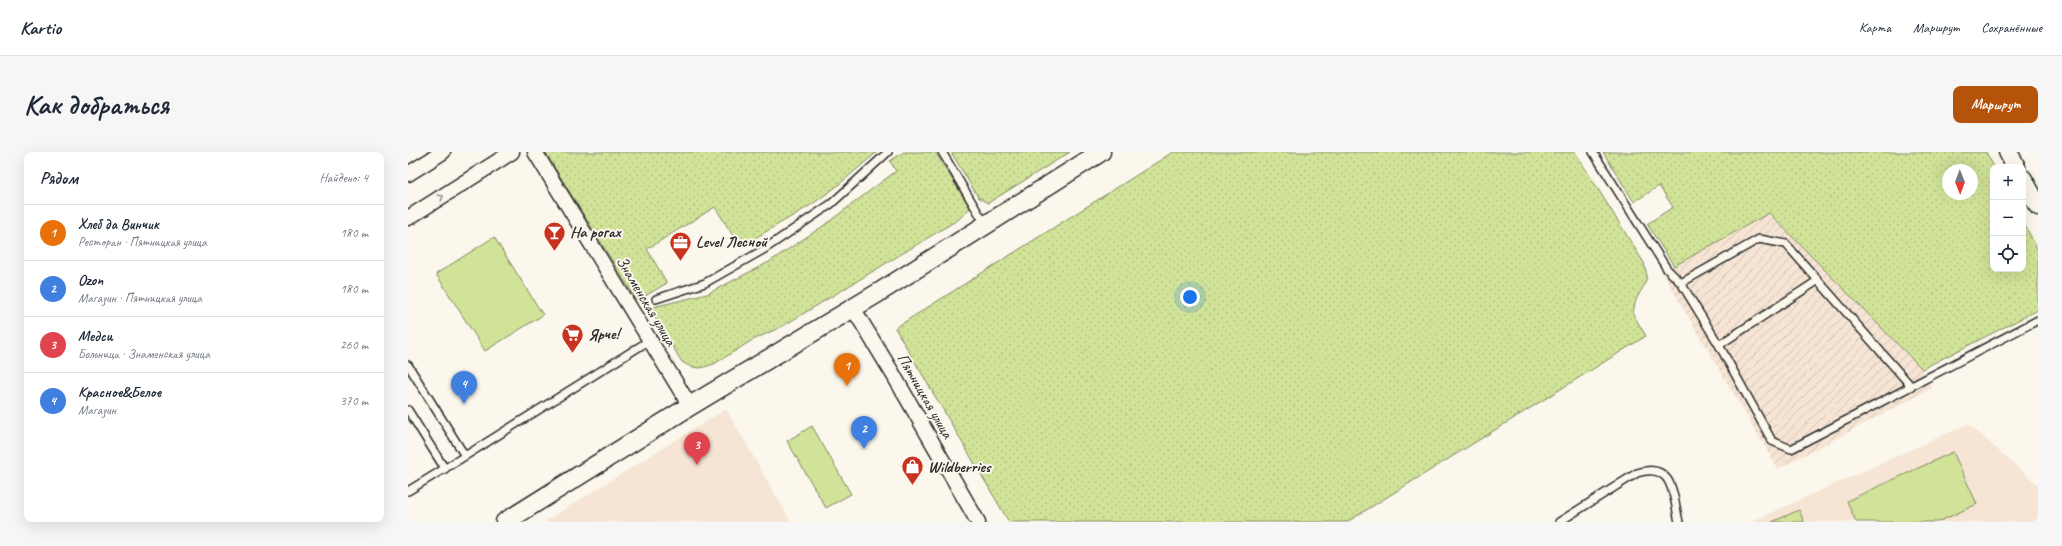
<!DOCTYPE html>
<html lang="ru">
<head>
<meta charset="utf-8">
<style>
	:root { --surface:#fff; --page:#f6f6f7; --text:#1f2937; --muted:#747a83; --line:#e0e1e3; --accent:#b45309 }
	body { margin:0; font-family:Caveat,sans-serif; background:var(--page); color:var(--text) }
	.controls { position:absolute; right:12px; top:12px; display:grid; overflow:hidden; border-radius:8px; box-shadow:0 4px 16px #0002 }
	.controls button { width:36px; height:36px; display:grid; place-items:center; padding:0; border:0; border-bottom:1px solid var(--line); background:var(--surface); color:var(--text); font:20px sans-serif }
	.compass { position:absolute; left:1534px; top:12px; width:36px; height:36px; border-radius:50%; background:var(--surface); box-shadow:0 4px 16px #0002; rotate:179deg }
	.you { position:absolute; left:782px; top:145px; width:14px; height:14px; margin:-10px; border:3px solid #fff; border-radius:50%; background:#1a73e8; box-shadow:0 0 0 6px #1a73e833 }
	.badge { display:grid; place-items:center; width:26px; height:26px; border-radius:50%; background:var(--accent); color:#fff; font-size:13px; font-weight:700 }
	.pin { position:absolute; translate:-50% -33px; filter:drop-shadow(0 1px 2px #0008) }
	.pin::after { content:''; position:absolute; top:21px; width:14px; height:12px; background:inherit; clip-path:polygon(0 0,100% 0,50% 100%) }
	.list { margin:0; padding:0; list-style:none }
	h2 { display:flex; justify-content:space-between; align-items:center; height:52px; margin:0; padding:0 16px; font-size:17px }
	h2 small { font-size:13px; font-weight:400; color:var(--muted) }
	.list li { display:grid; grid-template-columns:26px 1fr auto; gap:12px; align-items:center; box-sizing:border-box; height:56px; padding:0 16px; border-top:1px solid var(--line) }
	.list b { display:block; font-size:15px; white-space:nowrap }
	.list p { margin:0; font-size:13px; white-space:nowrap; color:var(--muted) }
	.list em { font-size:13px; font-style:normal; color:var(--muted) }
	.icon { flex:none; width:22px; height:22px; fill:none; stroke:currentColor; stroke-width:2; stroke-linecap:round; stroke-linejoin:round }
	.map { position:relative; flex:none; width:1630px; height:370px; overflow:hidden; border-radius:8px }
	header { display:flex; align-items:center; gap:24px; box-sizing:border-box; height:56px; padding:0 20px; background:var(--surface); border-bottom:1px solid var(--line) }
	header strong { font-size:19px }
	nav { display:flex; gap:22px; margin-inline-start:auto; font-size:14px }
	.intro { display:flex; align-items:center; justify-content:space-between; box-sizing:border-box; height:96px; padding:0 24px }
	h1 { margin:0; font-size:28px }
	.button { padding:10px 18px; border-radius:8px; background:var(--accent); color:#fff; font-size:14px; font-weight:700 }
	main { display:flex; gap:24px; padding:0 24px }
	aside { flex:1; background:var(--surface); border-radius:8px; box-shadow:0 4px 16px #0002 }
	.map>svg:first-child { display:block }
	.built { fill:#f6e4d4 }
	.industrial { fill:url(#industrial-furrows) }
	.grass { fill:url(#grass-dots); stroke:#7e8762; fill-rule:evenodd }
	.green { fill:#d1e398; stroke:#7e8762 }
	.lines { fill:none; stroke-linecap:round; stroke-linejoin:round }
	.service-casing { stroke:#2b2b2b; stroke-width:10 }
	.minor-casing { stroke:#2b2b2b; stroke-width:17 }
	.tertiary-casing { stroke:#2b2b2b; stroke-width:21 }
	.service { stroke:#fbf7ec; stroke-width:7 }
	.minor { stroke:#fbf7ec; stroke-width:14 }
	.tertiary { stroke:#fbf7ec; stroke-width:18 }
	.oneway { stroke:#93918c }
	.labels { text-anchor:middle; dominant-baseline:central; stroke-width:4; stroke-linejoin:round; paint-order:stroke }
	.poi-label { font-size:16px; font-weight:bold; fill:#2b2b2b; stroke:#fbf7ec; text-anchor:start }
	.street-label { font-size:16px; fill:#2b2b2b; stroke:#fbf7ec }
</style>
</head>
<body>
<header>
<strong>Kartio</strong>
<nav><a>Карта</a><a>Маршрут</a><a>Сохранённые</a></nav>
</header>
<div class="intro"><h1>Как добраться</h1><a class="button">Маршрут</a></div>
<main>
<aside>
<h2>Рядом<small>Найдено: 4</small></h2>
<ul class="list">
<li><span class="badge" style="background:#e8710a">1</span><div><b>Хлеб да Винчик</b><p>Ресторан · Пятницкая улица</p></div><em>180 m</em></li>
<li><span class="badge" style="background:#3f7fe0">2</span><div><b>Ozon</b><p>Магазин · Пятницкая улица</p></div><em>180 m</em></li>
<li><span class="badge" style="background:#e0444e">3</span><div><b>Медси</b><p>Больница · Знаменская улица</p></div><em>260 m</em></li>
<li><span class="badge" style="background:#3f7fe0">4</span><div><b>Красное&amp;Белое</b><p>Магазин</p></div><em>370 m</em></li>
</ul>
</aside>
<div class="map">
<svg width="1630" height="370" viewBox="0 0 1630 370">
	<defs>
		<pattern id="industrial-furrows" width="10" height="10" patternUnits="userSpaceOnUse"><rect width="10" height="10" fill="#f6e4d4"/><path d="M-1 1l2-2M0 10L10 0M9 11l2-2" fill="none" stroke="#d3c4b6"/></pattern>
		<pattern id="grass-dots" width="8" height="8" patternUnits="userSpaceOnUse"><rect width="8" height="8" fill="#d1e398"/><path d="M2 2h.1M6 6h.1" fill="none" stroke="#b4c383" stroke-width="1.8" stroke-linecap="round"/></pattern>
	</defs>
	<rect width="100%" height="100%" fill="#fbf7ec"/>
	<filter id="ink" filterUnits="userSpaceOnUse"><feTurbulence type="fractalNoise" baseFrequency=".025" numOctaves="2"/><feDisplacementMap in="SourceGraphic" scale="8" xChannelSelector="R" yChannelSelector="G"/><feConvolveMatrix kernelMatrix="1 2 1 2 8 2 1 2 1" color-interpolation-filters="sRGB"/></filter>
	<g filter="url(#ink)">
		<!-- built -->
		<path class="built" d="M318,257L383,370H136Z
			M1560,272L1630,333V370H1343Z"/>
		<!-- industrial -->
		<path class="industrial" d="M1361,61L1514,217L1524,236L1370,317L1254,120Z"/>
		<!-- grass -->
		<path class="grass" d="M137,0H469L428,35L403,53L332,95L307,55L239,97L259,131L229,149Z
			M496,0H527L562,56L551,67L375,174L343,189L306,212L293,216L283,215L274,210L241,156L299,142L361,110L418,72L488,19L482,9Z
			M543,0H662L580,51L570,45Z
			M765,0H1167L1236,111C1241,128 1238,130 1230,144C1227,149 1226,156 1225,162L1238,184L939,370H601L487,176Z
			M1195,0H1578L1586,15L1585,117H1615V70L1630,98V158L1514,217L1361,61L1266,114L1239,72L1265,55L1251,34L1226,50ZM1540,18H1564V42H1540Z"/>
		<!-- green -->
		<path class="green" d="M86,85L135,163L77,199L28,122Z
			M404,274L443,342L418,356L379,289Z
			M1545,300L1569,352L1530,370H1448L1439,349Z
			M1391,358L1396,370H1364Z"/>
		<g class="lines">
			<defs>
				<path id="service" d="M534,0L577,72
					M1185,0L1259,117L1273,131L1311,193L1364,289L1383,297L1630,168
					M1273,131L1351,87L1378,92L1503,234
					M248,147L297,131L355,98L423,52L480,0
					M1311,193L1409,129
					M0,213L57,304L242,188
					M0,258L37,317
					M0,339L57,304
					M1151,370L1229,321C1266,309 1265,344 1271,370"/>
				<path id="minor" d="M127,0L282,254
					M0,22L35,0
					M0,66L104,0
					M445,156L485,222L570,370"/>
				<path id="tertiary" d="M1600,0L1608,15
					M1615,27L1630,54
					M97,370L282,254L470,141L693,0"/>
			</defs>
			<!-- service casing -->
			<use href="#service" class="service-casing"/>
			<!-- minor casing -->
			<use href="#minor" class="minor-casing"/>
			<!-- tertiary casing -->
			<use href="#tertiary" class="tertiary-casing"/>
			<!-- service -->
			<use href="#service" class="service"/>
			<!-- minor -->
			<use href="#minor" class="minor"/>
			<!-- tertiary -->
			<use href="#tertiary" class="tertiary"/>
		</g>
		<!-- one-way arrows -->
		<defs><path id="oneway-chevron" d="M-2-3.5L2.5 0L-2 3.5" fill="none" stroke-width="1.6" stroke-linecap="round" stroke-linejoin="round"/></defs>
		<use class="oneway" href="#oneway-chevron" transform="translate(33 45) rotate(-32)"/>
	</g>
	<!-- icons -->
	<defs>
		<symbol id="bar-pin" viewBox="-11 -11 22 30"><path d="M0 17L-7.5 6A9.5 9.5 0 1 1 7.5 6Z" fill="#c8321e" stroke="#fbf7ec"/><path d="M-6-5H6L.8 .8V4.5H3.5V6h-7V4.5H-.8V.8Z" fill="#fff"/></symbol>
		<symbol id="office-pin" viewBox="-11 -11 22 30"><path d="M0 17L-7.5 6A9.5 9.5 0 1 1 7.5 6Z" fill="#c8321e" stroke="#fbf7ec"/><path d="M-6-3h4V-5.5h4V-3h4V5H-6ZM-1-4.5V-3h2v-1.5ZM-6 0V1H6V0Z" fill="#fff"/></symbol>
		<symbol id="supermarket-pin" viewBox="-11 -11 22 30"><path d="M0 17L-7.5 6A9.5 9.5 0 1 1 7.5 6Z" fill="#c8321e" stroke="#fbf7ec"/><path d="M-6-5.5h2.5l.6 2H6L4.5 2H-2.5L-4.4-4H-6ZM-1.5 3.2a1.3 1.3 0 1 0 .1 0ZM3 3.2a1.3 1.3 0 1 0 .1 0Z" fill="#fff"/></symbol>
		<symbol id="shop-pin" viewBox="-11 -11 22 30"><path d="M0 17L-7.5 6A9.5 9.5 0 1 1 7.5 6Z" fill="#c8321e" stroke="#fbf7ec"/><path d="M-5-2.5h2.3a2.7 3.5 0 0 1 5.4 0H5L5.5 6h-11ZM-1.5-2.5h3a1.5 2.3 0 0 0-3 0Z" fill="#fff"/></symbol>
	</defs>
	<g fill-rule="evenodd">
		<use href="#bar-pin" x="134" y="68" width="25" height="34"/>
		<use href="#office-pin" x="260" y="78" width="25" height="34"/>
		<use href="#supermarket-pin" x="152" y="170" width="25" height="34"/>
		<use href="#shop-pin" x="492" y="302" width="25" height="34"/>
	</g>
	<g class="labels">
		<!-- poi labels -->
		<g class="poi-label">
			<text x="162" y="80">На рогах</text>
			<text x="288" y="90">Level Лесной</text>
			<text x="180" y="182">Ярче!</text>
			<text x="520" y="315">Wildberries</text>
		</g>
		<!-- street labels -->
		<g class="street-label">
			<text transform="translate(238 149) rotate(59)">Знаменская улица</text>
			<text transform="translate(517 244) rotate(60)">Пятницкая улица</text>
		</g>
	</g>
</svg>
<div class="controls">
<button>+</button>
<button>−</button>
<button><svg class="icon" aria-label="locate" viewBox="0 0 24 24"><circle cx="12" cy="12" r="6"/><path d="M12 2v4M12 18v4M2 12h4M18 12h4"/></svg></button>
</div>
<svg class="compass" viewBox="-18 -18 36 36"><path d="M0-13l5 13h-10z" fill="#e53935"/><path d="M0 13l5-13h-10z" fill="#747a83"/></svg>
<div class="you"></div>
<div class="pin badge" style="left:439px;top:234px;background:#e8710a">1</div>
<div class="pin badge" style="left:456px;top:297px;background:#3f7fe0">2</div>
<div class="pin badge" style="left:289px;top:313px;background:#e0444e">3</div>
<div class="pin badge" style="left:56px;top:252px;background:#3f7fe0">4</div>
</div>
</main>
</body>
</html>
